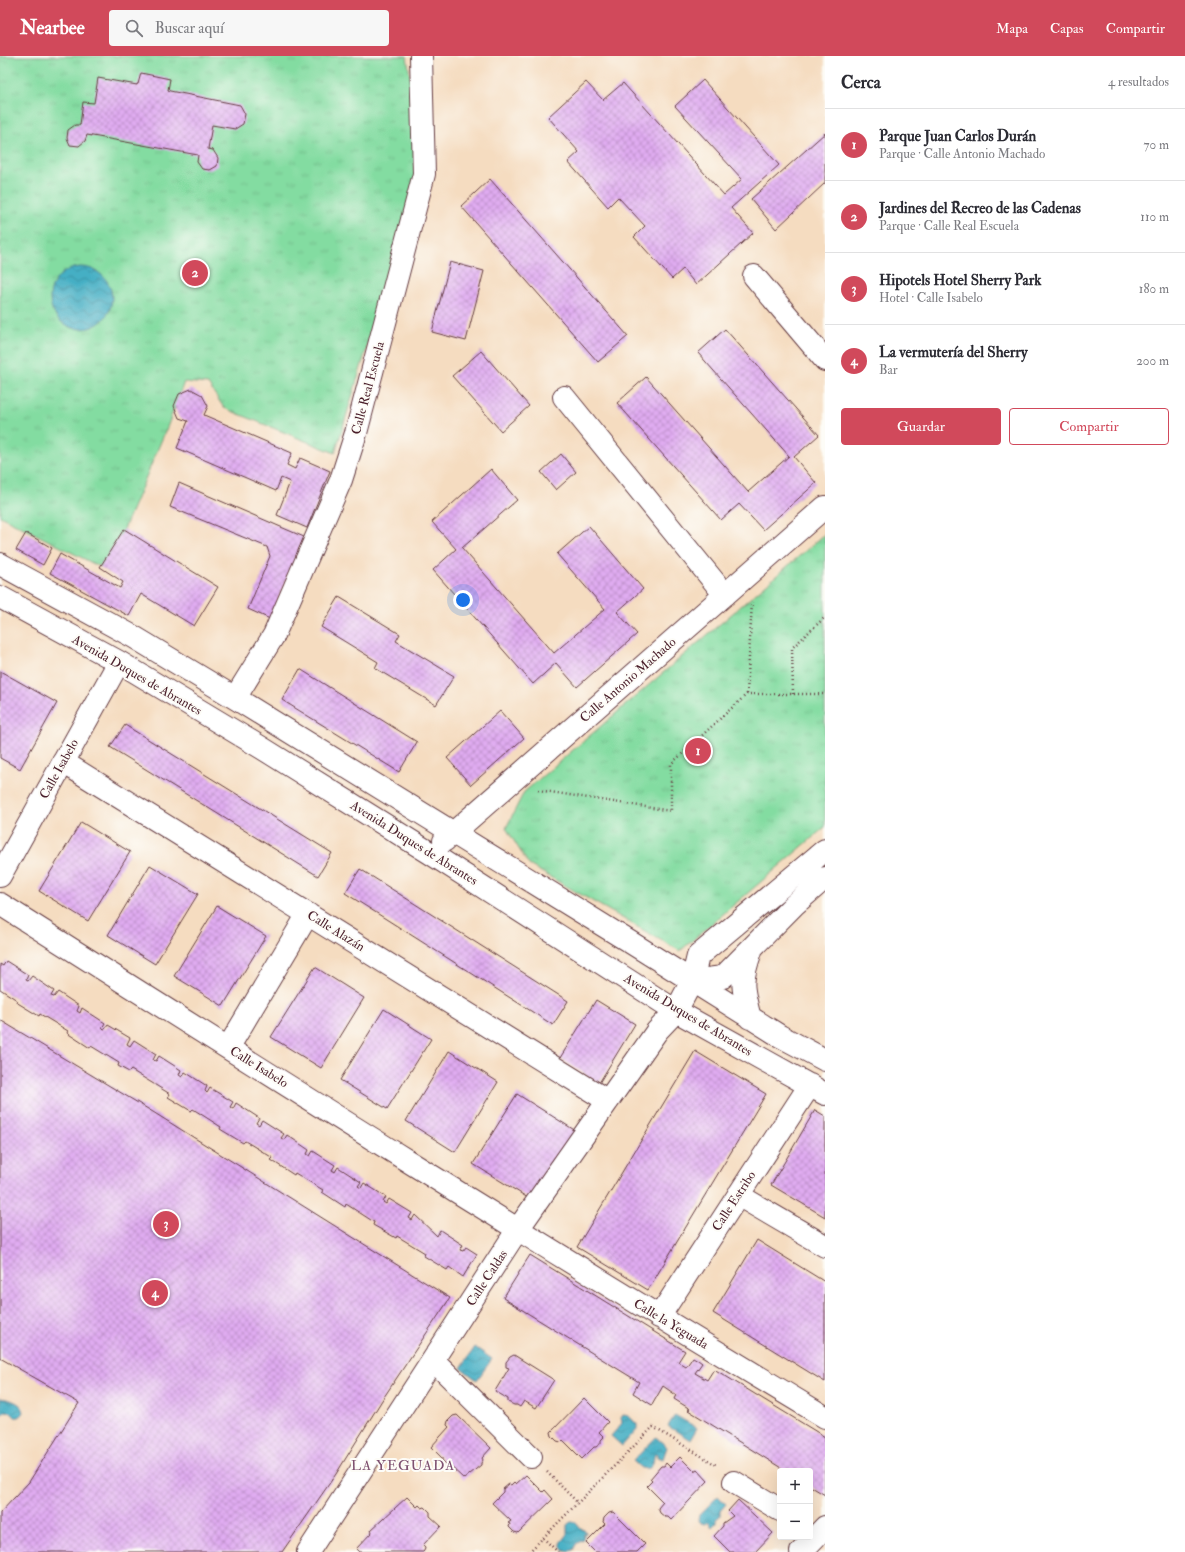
<!DOCTYPE html>
<html lang="es">
<head>
<meta charset="utf-8">
<style>
	:root { --surface:#fff; --page:#f7f7f7; --text:#2b2b33; --muted:#7c7c81; --line:#e1e1e2; --accent:#d1495b }
	body { margin:0; font-family:"IM FELL Double Pica",serif; background:var(--page); color:var(--text) }
	.controls { position:absolute; right:12px; bottom:12px; display:grid; overflow:hidden; border-radius:4px; box-shadow:0 4px 16px #0002 }
	.controls button { width:36px; height:36px; display:grid; place-items:center; padding:0; border:0; border-bottom:1px solid var(--line); background:var(--surface); color:var(--text); font:20px sans-serif }
	.you { position:absolute; left:463px; top:544px; width:14px; height:14px; margin:-10px; border:3px solid #fff; border-radius:50%; background:#1a73e8; box-shadow:0 0 0 6px #1a73e833 }
	.badge { display:grid; place-items:center; width:26px; height:26px; border-radius:50%; background:var(--accent); color:#fff; font-size:13px; font-weight:700 }
	.pin { position:absolute; translate:-50% -50%; border:2px solid #fff; box-shadow:0 1px 4px #0006 }
	.list { margin:0; padding:0; list-style:none }
	h2 { display:flex; justify-content:space-between; align-items:center; height:52px; margin:0; padding:0 16px; font-size:17px }
	h2 small { font-size:13px; font-weight:400; color:var(--muted) }
	.list li { display:grid; grid-template-columns:26px 1fr auto; gap:12px; align-items:center; box-sizing:border-box; height:72px; padding:0 16px; border-top:1px solid var(--line) }
	.list b { display:block; font-size:15px; white-space:nowrap }
	.list p { margin:0; font-size:13px; white-space:nowrap; color:var(--muted) }
	.list em { font-size:13px; font-style:normal; color:var(--muted) }
	.actions { display:flex; gap:8px; padding:12px 16px }
	.actions a { flex:1; padding:9px 0; border:1px solid var(--accent); border-radius:4px; text-align:center; font-size:14px; color:var(--accent) }
	.actions .main { background:var(--accent); color:#fff }
	.icon { flex:none; width:22px; height:22px; fill:none; stroke:currentColor; stroke-width:2; stroke-linecap:round; stroke-linejoin:round }
	.map { position:relative; flex:none; width:825px; height:1496px; overflow:hidden }
	header { display:flex; align-items:center; gap:24px; box-sizing:border-box; height:56px; padding:0 20px; background:var(--accent); color:#fff }
	header strong { font-size:19px }
	nav { display:flex; gap:22px; margin-inline-start:auto; font-size:14px }
	.search { width:280px; height:36px; background:var(--page); display:flex; align-items:center; gap:10px; box-sizing:border-box; padding:0 14px; border-radius:4px; color:var(--muted); font-size:15px }
	main { display:flex }
	aside { flex:1; background:var(--surface) }
	.map>svg:first-child { display:block }
	.park { fill:url(#park-tufts); stroke:#667e66 }
	.water { fill:url(#water-waves); stroke:#486778 }
	.building { fill:url(#building-cross-hatch) }
	.lines { fill:none; stroke-linecap:round; stroke-linejoin:round }
	.minor-casing { stroke:#643b41; stroke-width:24 }
	.path { stroke:#643b41; stroke-width:2.5; stroke-dasharray:1 3; stroke-linecap:butt }
	.minor { stroke:#fff; stroke-width:22 }
	.labels { text-anchor:middle; dominant-baseline:central; stroke-width:4; stroke-linejoin:round; paint-order:stroke }
	.street-label { font-size:13px; fill:#4a1f2b; stroke:#fdfcf7 }
	.neighbourhood-label { font-size:14px; letter-spacing:1px; fill:#7e5070; stroke:#fdfcf7 }
</style>
</head>
<body>
<header>
<strong>Nearbee</strong>
<div class="search"><svg class="icon" aria-label="search" viewBox="0 0 24 24"><circle cx="10" cy="10" r="6"/><path d="M15 15l6 6"/></svg>Buscar aquí</div>
<nav><a>Mapa</a><a>Capas</a><a>Compartir</a></nav>
</header>
<main>
<div class="map">
<svg width="825" height="1496" viewBox="0 0 825 1496">
	<defs>
		<pattern id="park-tufts" width="24" height="20" patternUnits="userSpaceOnUse"><rect width="24" height="20" fill="#83dca1"/><path d="M3 7l-1-3M5 7V3M7 7l1-3M15 17l-1-3M17 17v-4M19 17l1-3" fill="none" stroke="#73bc8b"/></pattern>
		<pattern id="water-waves" width="16" height="10" patternUnits="userSpaceOnUse"><rect width="16" height="10" fill="#45afc4"/><path d="M0 5q4-4 8 0t8 0" fill="none" stroke="#3c8e9f"/></pattern>
		<pattern id="building-cross-hatch" width="8" height="8" patternUnits="userSpaceOnUse"><rect width="8" height="8" fill="#e0acf1"/><path d="M0 0l8 8M0 8l8-8" fill="none" stroke="#b88bc3"/></pattern>
	</defs>
	<rect width="100%" height="100%" fill="#fdfcf7"/>
	<filter id="ink" filterUnits="userSpaceOnUse"><feTurbulence type="fractalNoise" baseFrequency=".025" numOctaves="2"/><feDisplacementMap in="SourceGraphic" scale="8" xChannelSelector="R" yChannelSelector="G"/><feConvolveMatrix kernelMatrix="1 2 1 2 8 2 1 2 1" color-interpolation-filters="sRGB"/></filter>
	<filter id="wash" filterUnits="userSpaceOnUse"><feTurbulence type="fractalNoise" baseFrequency=".012" numOctaves="4" result="noise"/><feDisplacementMap in="SourceGraphic" scale="16" xChannelSelector="R" yChannelSelector="G"/><feGaussianBlur stdDeviation="0.9" result="paint"/><feColorMatrix in="noise" values="0 0 0 0 0 0 0 0 0 0 0 0 0 0 0 0 0 1.4 0 .05"/><feComposite in="paint" operator="in"/></filter>
	<g filter="url(#wash)">
		<rect width="100%" height="100%" fill="#f5dcc0"/>
		<!-- park -->
		<path class="park" d="M0,0H407L423,107L335,397L224,352L208,328L184,326L168,369L124,473L100,511L0,460Z
			M825,478V771L680,895L529,809L506,772L524,736Z"/>
		<!-- water -->
		<path class="water" d="M50 242a31 31 0 1 1 62 0a31 31 0 1 1-62 0Z
			M475,1291L492,1303L477,1324L461,1312Z
			M0,1342C9,1343 22,1346 24,1356C22,1360 19,1362 15,1361L10,1356L7,1355L0,1359Z
			M623,1359L629,1360L637,1368V1373L622,1390L611,1380L622,1367L621,1362Z
			M675,1359L697,1372L690,1384L668,1370Z
			M656,1381L667,1391L663,1403L657,1401V1398L655,1397C652,1405 656,1415 641,1412L633,1405Z
			M718,1440L726,1448L720,1455V1460L716,1463V1467L712,1471L708,1466L705,1468L701,1467L698,1463L699,1459Z
			M571,1465L576,1466L578,1470L587,1476L584,1478L583,1484L576,1488L573,1494C567,1496 561,1494 560,1487L567,1478V1469Z"/>
		<g id="blocks">
			<!-- building -->
			<path class="building" d="M141,17L170,23L168,34L170,35L240,49L245,58L243,68L235,73L212,69L208,93L213,94L218,102L217,110L210,114L202,113L197,106L198,99L87,79L85,85L79,90L70,89L67,82L68,74L75,69H80L83,46L94,47L98,22L137,29V28H138Z
				M703,24L779,109L731,152L753,177L696,229L683,213L672,223L634,181L645,170L618,141L608,151L568,106L579,96L548,61L586,26L603,44L623,27L724,139L742,123L675,50Z
				M825,77V127L776,173L751,143Z
				M490,123L628,280L598,306L461,150Z
				M450,206L484,215L466,285L432,276Z
				M725,273L819,379L794,401L816,427L763,474L739,448L721,464L617,347L646,321L748,436L789,400L698,297Z
				M481,295L529,350L501,375L452,320Z
				M191,333L202,339L208,350L204,359L292,397L287,409L295,413L300,402L330,415L307,472L277,459L290,426L281,422L276,435L177,392L188,365L179,362L174,350L179,338Z
				M561,398L576,416L556,434L541,416Z
				M491,413L517,444L462,492L554,597L605,553L557,498L589,470L643,533L617,556L637,578L577,631L556,607L533,628L433,514L456,493L432,466Z
				M179,427L304,481L270,563L248,553L270,500L267,491L170,451Z
				M124,473L218,531L194,570L141,538L129,560L50,517L60,498L120,532L123,526L100,511Z
				M26,477L52,492L43,509L16,494Z
				M339,541L400,578L396,585L454,620L436,649L375,612L378,606L321,571Z
				M300,613L417,686L399,716L282,644Z
				M0,615L57,647L20,713L0,702Z
				M500,655L524,682L471,729L447,702Z
				M125,669L332,797L318,820L110,691Z
				M81,766L130,796L88,865L39,835Z
				M150,809L198,838L155,908L108,879Z
				M360,813L568,945L553,969L345,837Z
				M217,850L266,880L223,950L174,920Z
				M6,905L28,919L26,924L28,925L32,920L54,935L51,940L54,941L58,936L79,950L77,955L80,957L82,952L105,967L102,972L105,973L108,969L130,982L127,988L130,990L134,984L156,998L153,1004L156,1005L159,1000L181,1014L179,1019L182,1021L185,1016L207,1030L205,1035L207,1037L210,1032L233,1046L230,1051L233,1053L236,1047L259,1062L256,1067L259,1069L262,1064L284,1078L281,1082L284,1084L287,1079L309,1094L307,1098L310,1100L313,1095L335,1109L332,1114L335,1116L338,1111L361,1126L358,1130L361,1132L364,1127L386,1141L383,1146L386,1148L389,1143L412,1157L409,1162L412,1164L415,1159L437,1180L440,1174L463,1189L460,1194L463,1195L466,1191L477,1198L463,1221L449,1211L447,1214L424,1200L425,1197L397,1180L396,1182L373,1169L374,1166L346,1148L345,1151L322,1136L323,1134L295,1117L294,1119L271,1104L273,1102L245,1085L243,1087L220,1073L221,1071L193,1053L191,1055L168,1041L170,1038L131,1014L129,1016L118,1010L119,1007L91,990L90,992L67,977L68,975L40,958L39,960L16,946L17,944L0,933V908L3,910Z
				M315,911L364,942L321,1012L271,981Z
				M596,944L635,968L599,1027L560,1002Z
				M384,953L431,983L387,1053L340,1024Z
				M0,964L153,1056L450,1242L384,1341L336,1418L282,1496H0V1457L29,1426L79,1347L0,1302Z
				M449,995L498,1026L455,1096L406,1065Z
				M695,995L766,1038L648,1234L577,1191Z
				M517,1038L576,1075L533,1145L473,1108Z
				M815,1054L825,1060V1161L771,1129Z
				M757,1184L825,1226V1326L713,1257Z
				M530,1199L685,1295L678,1306L686,1311L693,1301L698,1304L702,1307L695,1317L707,1324L714,1313L825,1381V1439L810,1430V1415H786L688,1354L690,1353L674,1343L676,1339L663,1330L652,1349L633,1337L639,1326L503,1242Z
				M514,1299L554,1324L536,1352L524,1345L520,1351L517,1349H514L508,1346V1343L495,1335L509,1312L506,1311V1306L510,1301Z
				M584,1342L608,1366L599,1376L604,1381L601,1384V1387L596,1391H594L582,1403L563,1384L561,1386L557,1385L552,1380L551,1376Z
				M457,1359L491,1392L482,1402L483,1404L481,1407V1409L464,1423L449,1409H447L442,1404V1402L431,1391L449,1371L447,1369L448,1365L453,1360Z
				M680,1401L694,1415L697,1413L708,1425L671,1464L668,1461H665L660,1457L658,1452L663,1446L647,1430L652,1425L650,1423L661,1410H664L666,1407L670,1411Z
				M526,1419L543,1436L545,1434L553,1443L518,1477L514,1476L509,1471L510,1468L508,1467L511,1465L492,1447L503,1436V1433L509,1428L511,1429L514,1426L516,1428Z
				M407,1441L417,1451L419,1449L422,1452L425,1451L430,1456V1460L441,1470L423,1489L425,1491L424,1495L423,1496H359L356,1493L372,1476L371,1474Z
				M738,1444L773,1477L755,1496H730L714,1480L723,1470V1467L733,1460L728,1455Z
				M613,1456L645,1488L637,1496H595L586,1487L605,1468L603,1466L604,1462L609,1457Z"/>
		</g>
	</g>
	<g filter="url(#ink)">
		<use href="#blocks" fill-opacity="0" stroke="#643b41" stroke-width="1"/>
		<g class="lines">
			<defs>
				<path id="minor" d="M754,220L825,304
					M564,341L725,539
					M0,508L134,581L235,642L630,886L780,980L825,1004
					M0,541L119,606L262,692L430,797L676,955L825,1038
					M235,642L274,579L341,424L356,377L424,118L421,0
					M63,706L608,1045
					M444,785L825,451
					M0,820L119,606
					M0,848C273,1021 547,1194 825,1361
					M692,925L723,921L794,849L825,822
					M750,962C742,931 740,926 751,895
					M228,992L308,858
					M738,1139L825,1190
					M659,1261L810,1029
					M433,1304L531,1401
					M734,1426L780,1454
					M308,1496L518,1173L657,975L676,955L692,925L698,900L825,794
					M801,1496L825,1471"/>
			</defs>
			<!-- minor casing -->
			<use href="#minor" class="minor-casing"/>
			<!-- path -->
			<path class="path" d="M747,638L752,546
				M793,638L792,592L825,561
				M538,734L671,755V708L747,638H825
				M547,1416L578,1447
				M543,1482L558,1496
				M529,1496L653,1371L718,1410"/>
			<!-- minor -->
			<use href="#minor" class="minor"/>
		</g>
	</g>
	<g class="labels">
		<!-- street labels -->
		<g class="street-label">
			<text transform="translate(368 332) rotate(-75)">Calle Real Escuela</text>
			<text transform="translate(137 619) rotate(30)">Avenida Duques de Abrantes</text>
			<text transform="translate(628 624) rotate(-41)">Calle Antonio Machado</text>
			<text transform="translate(59 713) rotate(-61)">Calle Isabelo</text>
			<text transform="translate(414 787) rotate(32)">Avenida Duques de Abrantes</text>
			<text transform="translate(336 875) rotate(32)">Calle Alazán</text>
			<text transform="translate(688 959) rotate(31)">Avenida Duques de Abrantes</text>
			<text transform="translate(259 1011) rotate(32)">Calle Isabelo</text>
			<text transform="translate(734 1145) rotate(-57)">Calle Estribo</text>
			<text transform="translate(487 1222) rotate(-57)">Calle Caldas</text>
			<text transform="translate(671 1268) rotate(31)">Calle la Yeguada</text>
		</g>
		<!-- neighbourhood labels -->
		<g class="neighbourhood-label">
			<text x="403" y="1409">LA YEGUADA</text>
		</g>
	</g>
</svg>
<div class="controls">
<button>+</button>
<button>−</button>
</div>
<div class="you"></div>
<div class="pin badge" style="left:698px;top:695px">1</div>
<div class="pin badge" style="left:195px;top:217px">2</div>
<div class="pin badge" style="left:166px;top:1168px">3</div>
<div class="pin badge" style="left:155px;top:1237px">4</div>
</div>
<aside>
<h2>Cerca<small>4 resultados</small></h2>
<ul class="list">
<li><span class="badge">1</span><div><b>Parque Juan Carlos Durán</b><p>Parque · Calle Antonio Machado</p></div><em>70 m</em></li>
<li><span class="badge">2</span><div><b>Jardines del Recreo de las Cadenas</b><p>Parque · Calle Real Escuela</p></div><em>110 m</em></li>
<li><span class="badge">3</span><div><b>Hipotels Hotel Sherry Park</b><p>Hotel · Calle Isabelo</p></div><em>180 m</em></li>
<li><span class="badge">4</span><div><b>La vermutería del Sherry</b><p>Bar</p></div><em>200 m</em></li>
</ul>
<div class="actions"><a class="main">Guardar</a><a>Compartir</a></div>
</aside>
</main>
</body>
</html>
